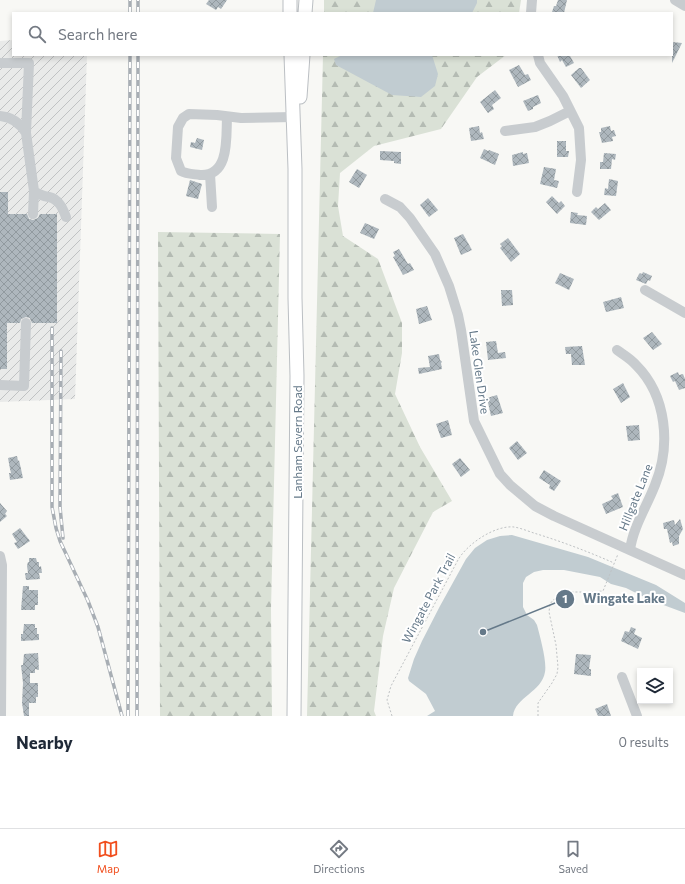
<!DOCTYPE html>
<html lang="en">
<head>
<meta charset="utf-8">
<style>
	:root { --surface:#fff; --page:#f2f2f3; --text:#1f2937; --muted:#747a83; --line:#e0e1e3; --accent:#f14e1d }
	body { margin:0; font-family:Commissioner,sans-serif; background:var(--page); color:var(--text) }
	.controls { position:absolute; right:12px; bottom:12px; display:grid; overflow:hidden; border-radius:0px; box-shadow:0 2px 6px #0003 }
	.controls button { width:36px; height:36px; display:grid; place-items:center; padding:0; border:0; border-bottom:1px solid var(--line); background:var(--surface); color:var(--text); font:20px sans-serif }
	.list { margin:0; padding:0; list-style:none }
	h2 { display:flex; justify-content:space-between; align-items:center; height:52px; margin:0; padding:0 16px; font-size:17px }
	h2 small { font-size:13px; font-weight:400; color:var(--muted) }
	.icon { flex:none; width:22px; height:22px; fill:none; stroke:currentColor; stroke-width:2; stroke-linecap:round; stroke-linejoin:round }
	.map { position:relative; flex:none; width:685px; height:716px; overflow:hidden }
	.search { position:absolute; background:var(--surface); box-shadow:0 2px 6px #0003; left:12px; right:12px; top:12px; height:44px; display:flex; align-items:center; gap:10px; box-sizing:border-box; padding:0 14px; border-radius:0px; color:var(--muted); font-size:15px }
	.sheet { height:112px; background:var(--surface) }
	nav { display:flex; justify-content:space-around; align-items:center; box-sizing:border-box; height:56px; border-top:1px solid var(--line); background:var(--surface); font-size:11px; color:var(--muted) }
	nav a { display:grid; justify-items:center; gap:2px }
	nav .on { color:var(--accent) }
	.map>svg:first-child { display:block }
	.industrial { fill:url(#industrial-furrows) }
	.forest { fill:url(#forest-firs) }
	.water { fill:#c1ccd1 }
	.building { fill:url(#building-cross-hatch) }
	.lines { fill:none; stroke-linecap:round; stroke-linejoin:round }
	.major-casing { stroke:#bbbfc3; stroke-width:15 }
	.path { stroke:#bfc2c4; stroke-width:1; stroke-dasharray:2 2; stroke-linecap:butt }
	.minor { stroke:#c8cccf; stroke-width:10 }
	.major { stroke:#fff; stroke-width:13 }
	.rail-casing { stroke:#a8aeb4; stroke-width:3.5 }
	.rail { stroke:#fff; stroke-width:2; stroke-dasharray:6; stroke-linecap:butt }
	.labels { text-anchor:middle; dominant-baseline:central; stroke-width:4; stroke-linejoin:round; paint-order:stroke }
	.street-label { font-size:12px; fill:#657989; stroke:#fff }
	.leader { fill:none; stroke:#657989; stroke-width:1.5 }
	.callout-dot { fill:#657989; stroke:#fff; stroke-width:1.5 }
	.mark-label { font-size:12px; text-anchor:middle; font-weight:bold; fill:#fff }
	.callout-label { font-size:13px; text-anchor:middle; font-weight:bold; fill:#657989; stroke:#fff; stroke-width:4; stroke-linejoin:round; paint-order:stroke }
</style>
</head>
<body>
<div class="map">
<svg width="685" height="716" viewBox="0 0 685 716">
	<defs>
		<pattern id="industrial-furrows" width="10" height="10" patternUnits="userSpaceOnUse"><rect width="10" height="10" fill="#e9eae9"/><path d="M-1 1l2-2M0 10L10 0M9 11l2-2" fill="none" stroke="#c0c2c3"/></pattern>
		<pattern id="forest-firs" width="22" height="20" patternUnits="userSpaceOnUse"><rect width="22" height="20" fill="#dae1d6"/><path d="M5 1l3.5 6h-7zM16 11l3.5 6h-7z" fill="#b4bbb3"/></pattern>
		<pattern id="building-cross-hatch" width="8" height="8" patternUnits="userSpaceOnUse"><rect width="8" height="8" fill="#aeb7bd"/><path d="M0 0l8 8M0 8l8-8" fill="none" stroke="#919a9f"/></pattern>
	</defs>
	<rect width="100%" height="100%" fill="#f8f8f5"/>
	<!-- industrial -->
	<path class="industrial" d="M13,40V55H87L75,399L0,402V41Z"/>
	<!-- forest -->
	<path class="forest" d="M324,0H521L519,13H324Z
		M323,55H506L477,77L441,129L374,146L340,173L338,206L343,236L378,259L402,323V353L395,394L420,447L452,501L433,512L394,588L383,636L374,711L376,716H307Z
		M158,232L280,234L271,609L272,716H160Z"/>
	<!-- water -->
	<path class="water" d="M376,0H477V3L472,13H373Z
		M342,55H432L438,74L435,86L421,97L392,95L336,65L334,59Z
		M512,535L588,557L656,585L685,603V613L650,600L626,588L611,584L600,577L564,570H543L534,572L526,577L523,583V607L527,615L534,620L537,625C540,637 547,661 545,672C542,692 515,697 513,716H427L435,711L426,694L409,681L408,678L414,659L422,641L440,606L466,559L475,548L487,540L500,536Z"/>
	<!-- building -->
	<path class="building" d="M209,0H227L221,9L218,7L216,10L206,4Z
		M558,0H567L564,13L552,12L554,6H556Z
		M672,42L682,43L672,63Z
		M557,55H573L570,56L574,63L566,67L562,60L560,62Z
		M519,65L525,75L528,74L531,80L518,87L509,70Z
		M579,68H581L590,80L581,88L571,75Z
		M495,90L501,98L492,105L494,109L488,113L480,102Z
		M538,95L541,103L533,107V109L528,111L523,101Z
		M479,126L480,133L482,132L484,139L471,141L469,128Z
		M610,126L611,131L614,130L616,136L612,137L613,141L602,143L599,132H601V128Z
		M197,138L204,140L202,150L190,147L191,142L195,143Z
		M557,141H566V151H569L568,157H557Z
		M484,149L488,151L489,150L499,154L495,165L480,158Z
		M380,151L401,152V164L394,163V161L380,160Z
		M523,152V154L527,153L529,163L513,166L512,155Z
		M604,153L616,154L615,160L612,159L611,169H600V162H603Z
		M544,167L556,169L554,180L559,181L557,188L540,184Z
		M357,169L367,175L359,188L349,182Z
		M609,179L618,181L616,196L604,195L605,188L608,189Z
		M190,180L202,184L198,199L186,196Z
		M0,192H8V214H27L29,219L33,220L38,218L40,214H57V323H32L30,318L26,317L21,319L20,323H7V369H0Z
		M552,196L559,203L561,201L565,206L557,214L546,202Z
		M428,198L438,210L429,217L420,205Z
		M605,203L611,210L599,220L591,212L596,207L598,209Z
		M571,212L578,213L577,215L587,216L586,225L570,223Z
		M365,223L379,229L374,239L360,233Z
		M463,234L472,250L461,255L454,238Z
		M508,238L520,254L511,262L500,248L502,246L500,244Z
		M399,249L408,264L410,263L414,270L403,275L393,257L395,256L393,252Z
		M643,272L652,276L650,281L648,280L646,284L636,280L639,274L640,273L642,274Z
		M560,273L574,279L569,290L555,283Z
		M501,290H512L513,305L502,306Z
		M621,297L624,308L606,312L603,302Z
		M427,306L432,320L419,324L416,309Z
		M652,332L662,344L653,350L643,338Z
		M496,341L498,353L505,352L506,358L488,360L486,342Z
		M582,346L585,365H572L571,354H566L565,347Z
		M439,354L440,360L442,362L441,363L442,369L419,374L418,368L430,367L428,356Z
		M678,372L679,375L683,374L685,379V388L679,390L675,381L673,382L670,376Z
		M623,383L630,397L621,403L613,389Z
		M497,395L503,413L491,416L487,398Z
		M448,420L452,435L441,438L436,424Z
		M639,425L640,440L628,441L626,426Z
		M517,441L527,453L518,460L509,448Z
		M17,456L18,461L19,460L23,478L10,480L9,473H11L10,469L8,458Z
		M460,458L470,470L461,477L452,464Z
		M544,470L561,481L554,491L549,488L550,485L539,478Z
		M618,493L623,507L606,514L602,504L613,499L611,496Z
		M0,503L7,511L5,514L7,516L0,522Z
		M680,519L683,529L679,536V544L673,546L672,542L670,543L667,529H664L663,523L674,520L675,525Z
		M20,528L30,541L18,549L14,543L17,542L12,534Z
		M29,558H36L37,562H39V567L41,566L42,573H39L40,579L26,580L25,573H28L27,566L28,562H29Z
		M23,586H29V590H38V605H35V610H21Z
		M24,624H35V628H37V634H39V640L21,641V634H23Z
		M631,627L636,629L634,634L642,638L638,649L621,641L625,631L629,632Z
		M38,653L39,670L35,669V673H30V683H38V697H36V703H29V716H24L22,703L23,683L21,665H23L24,654Z
		M576,654L591,655L589,669H591V676L574,674Z
		M607,704L611,716H598L595,709Z"/>
	<g class="lines">
		<defs>
			<path id="major" d="M290,0V13
				M305,13L306,0
				M291,55L295,169V298L297,376L294,716
				M300,97L303,55"/>
		</defs>
		<!-- major casing -->
		<use href="#major" class="major-casing"/>
		<!-- path -->
		<path class="path" d="M392,716L387,700L391,686L458,560C467,544 495,525 514,527C521,528 530,532 537,534C563,542 589,552 614,563
			M538,716V703L552,683L557,674L558,667L556,645L549,612L550,604L553,600L569,592H592L603,591L618,554"/>
		<!-- minor -->
		<path class="minor" d="M675,0L685,6
			M531,13L532,0
			M538,55L540,63L563,96L579,128L581,160L577,192
			M0,63H29L26,133
			M0,116C11,117 20,123 26,133L34,191C39,195 43,196 49,197C59,199 63,209 66,217
			M227,117C226,137 230,177 200,175C193,174 186,174 181,171L176,158L178,127L183,118L189,114L217,115L241,118L294,117
			M505,131L535,127L550,121L570,111
			M210,174L212,207
			M385,199L400,207L410,218L435,254L449,286L458,315L461,330L474,421L500,474L510,485L535,506L554,516L685,575
			M33,214L34,191
			M645,290L685,313
			M617,350C624,355 631,359 636,365C667,396 671,446 655,485C647,506 633,527 630,550
			M0,385L24,386L26,323
			M0,556L2,565L1,716
			M622,677L637,716"/>
		<!-- major -->
		<use href="#major" class="major"/>
		<defs>
			<path id="rail" d="M130,13V0
				M138,13V0
				M52,328V507L56,528L60,541L88,601L98,627L122,716
				M61,351L60,507L63,538
				M128,716L130,55
				M137,716L138,55"/>
		</defs>
		<!-- rail casing -->
		<use href="#rail" class="rail-casing"/>
		<!-- rail -->
		<use href="#rail" class="rail"/>
	</g>
	<g class="labels">
		<!-- street labels -->
		<g class="street-label">
			<text transform="translate(480 372) rotate(82)">Lake Glen Drive</text>
			<text transform="translate(297 442) rotate(-90)">Lanham Severn Road</text>
			<text transform="translate(635 497) rotate(-68)">Hillgate Lane</text>
			<text transform="translate(428 598) rotate(-62)">Wingate Park Trail</text>
		</g>
	</g>
	<!-- callouts -->
	<path class="leader" d="M483 632L565 599"/>
	<g class="callout-dot">
		<circle cx="483" cy="632" r="4"/>
		<circle cx="565" cy="599" r="10"/>
	</g>
	<g class="mark-label">
		<text x="565" y="603">1</text>
	</g>
	<g class="callout-label">
		<text x="624" y="603">Wingate Lake</text>
	</g>
</svg>
<div class="controls">
<button><svg class="icon" aria-label="layers" viewBox="0 0 24 24"><path d="M12 4l9 5-9 5-9-5zM3 14l9 5 9-5"/></svg></button>
</div>
<div class="search"><svg class="icon" aria-label="search" viewBox="0 0 24 24"><circle cx="10" cy="10" r="6"/><path d="M15 15l6 6"/></svg>Search here</div>
</div>
<section class="sheet">
<h2>Nearby<small>0 results</small></h2>
<ul class="list">
</ul>
</section>
<nav>
<a class="on"><svg class="icon" aria-label="map" viewBox="0 0 24 24"><path d="M3 6l6-2 6 2 6-2v14l-6 2-6-2-6 2zM9 4v14M15 6v14"/></svg>Map</a>
<a><svg class="icon" aria-label="directions" viewBox="0 0 24 24"><path d="M12 3l9 9-9 9-9-9zM9 14v-3h6M13 9l2 2-2 2"/></svg>Directions</a>
<a><svg class="icon" aria-label="saved" viewBox="0 0 24 24"><path d="M7 4h10v16l-5-4-5 4z"/></svg>Saved</a>
</nav>
</body>
</html>
